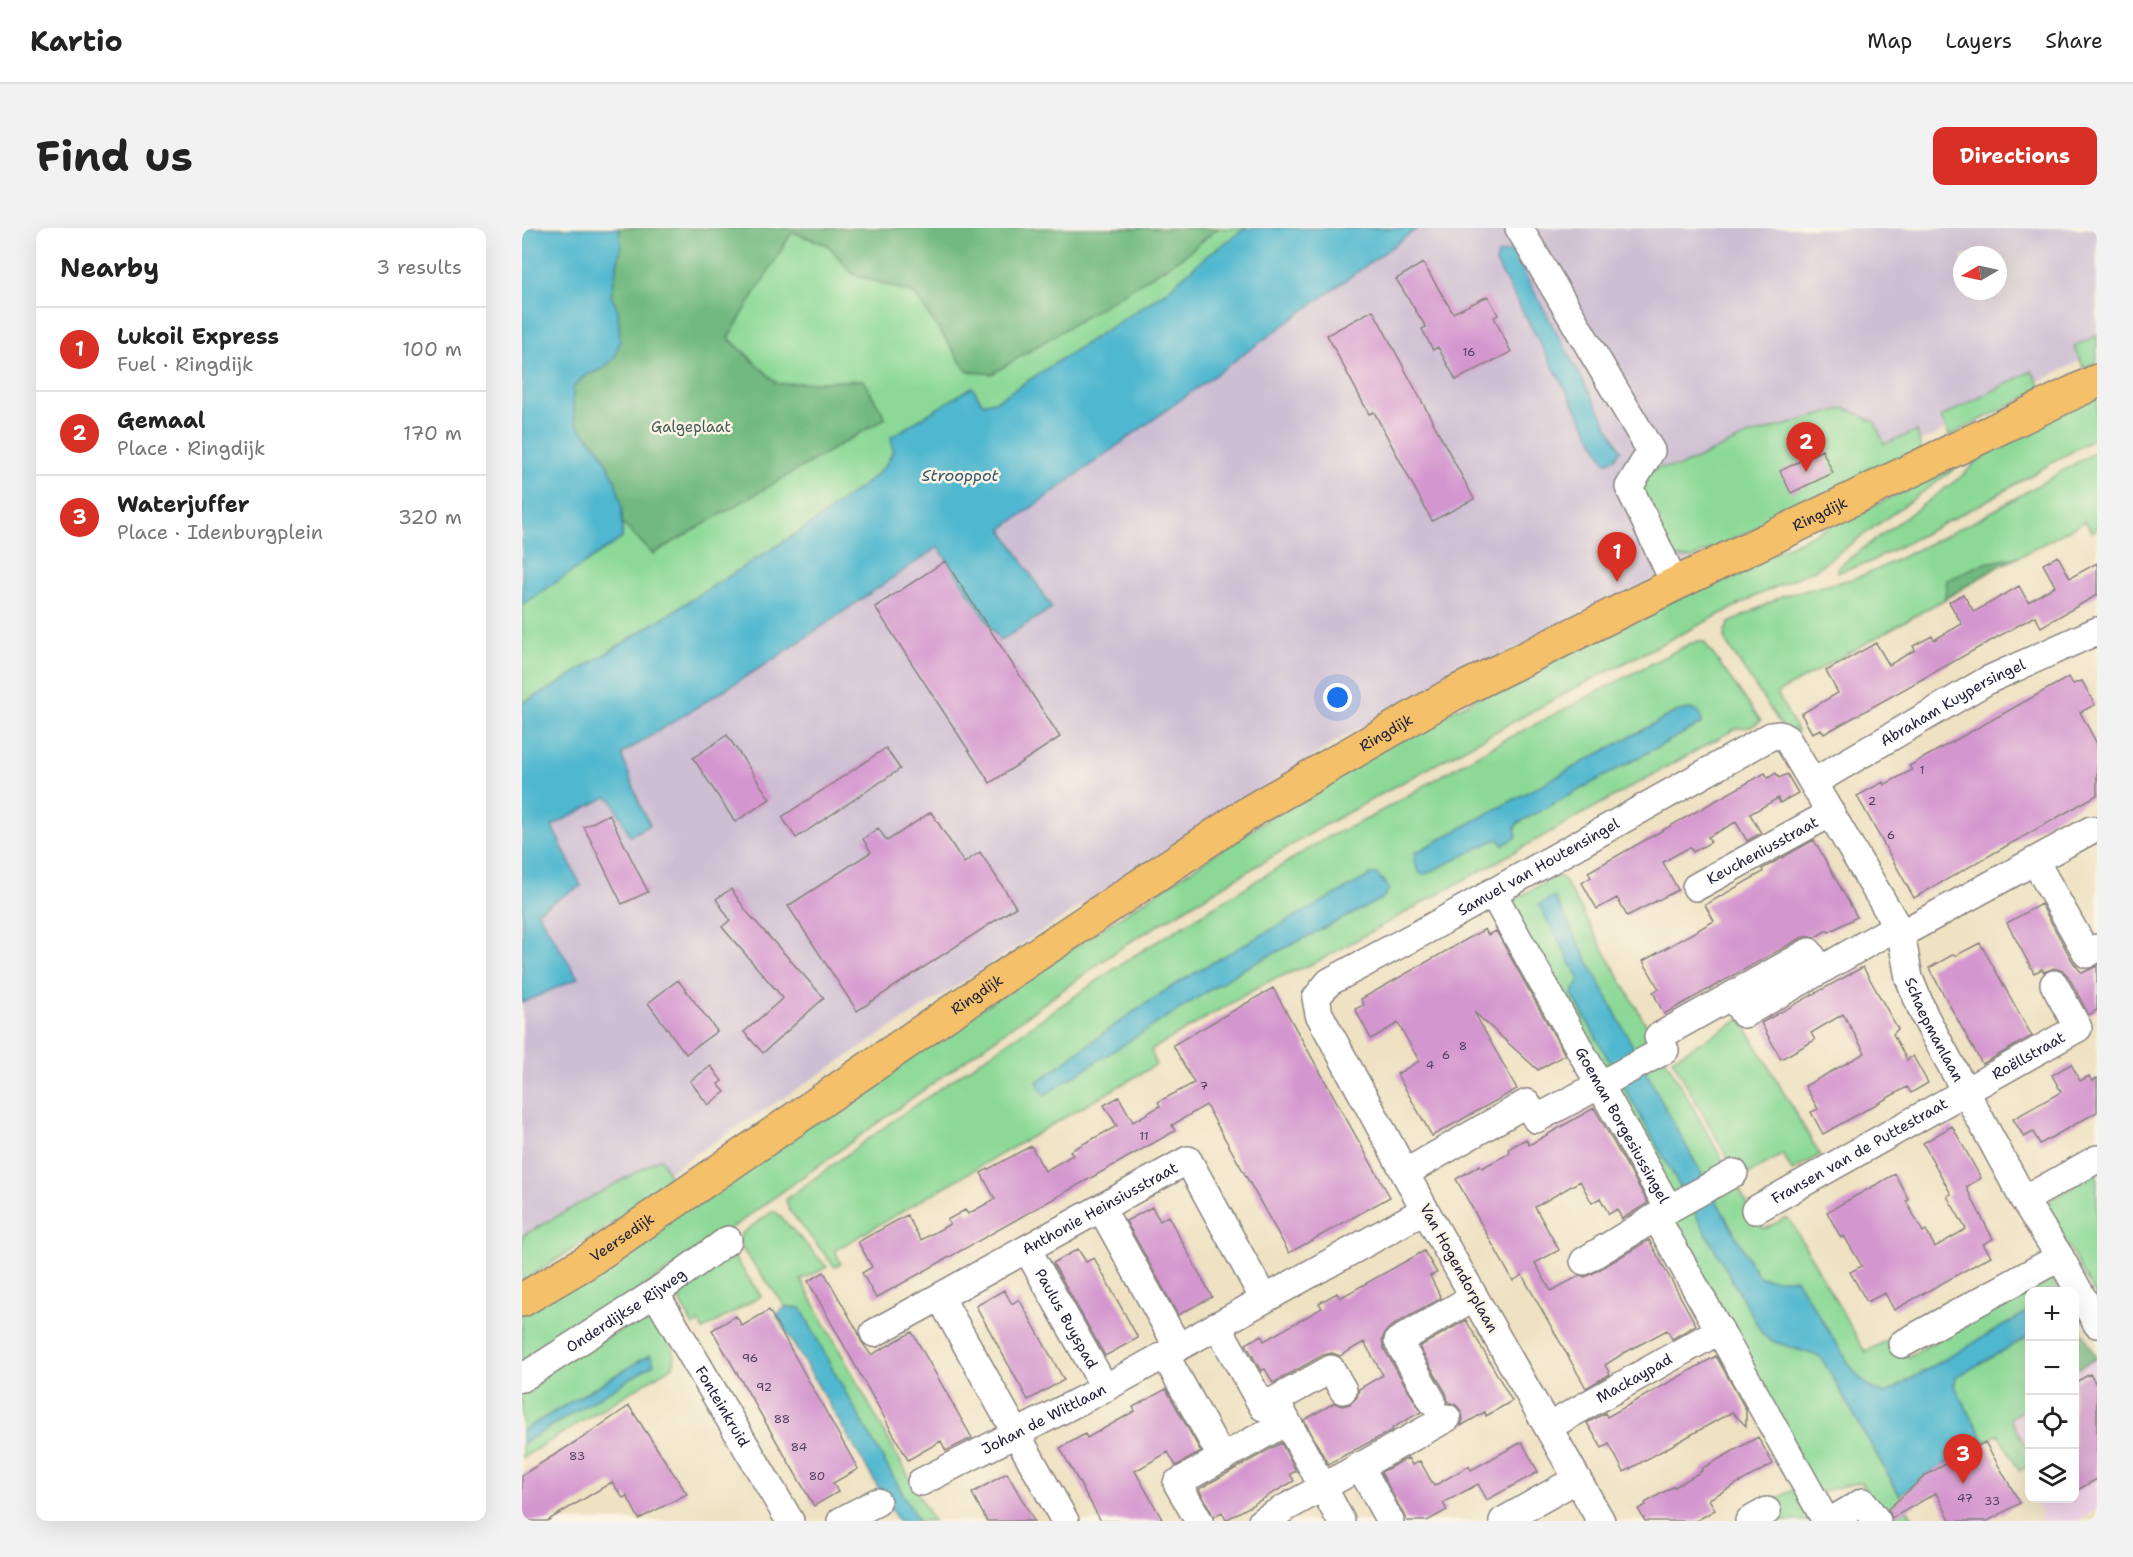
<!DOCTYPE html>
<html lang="en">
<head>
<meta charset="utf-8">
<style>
	:root { --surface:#fff; --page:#f2f2f2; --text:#222; --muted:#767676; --line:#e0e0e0; --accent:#d93025 }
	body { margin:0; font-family:"Shantell Sans",sans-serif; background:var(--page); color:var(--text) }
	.controls { position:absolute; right:18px; bottom:18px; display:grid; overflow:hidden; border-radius:12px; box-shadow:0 6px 24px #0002 }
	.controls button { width:54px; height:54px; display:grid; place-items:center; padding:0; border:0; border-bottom:2px solid var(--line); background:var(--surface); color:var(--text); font:30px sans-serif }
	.compass { position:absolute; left:1431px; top:18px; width:54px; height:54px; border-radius:50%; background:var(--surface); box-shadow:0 6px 24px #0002; rotate:261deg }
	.you { position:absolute; left:816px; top:470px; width:21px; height:21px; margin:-15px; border:4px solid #fff; border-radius:50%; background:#1a73e8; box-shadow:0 0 0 9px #1a73e833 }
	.badge { display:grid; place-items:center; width:39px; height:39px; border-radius:50%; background:var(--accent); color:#fff; font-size:20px; font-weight:700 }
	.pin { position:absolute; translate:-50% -50px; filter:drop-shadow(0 2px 3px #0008) }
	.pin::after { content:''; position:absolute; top:32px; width:21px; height:18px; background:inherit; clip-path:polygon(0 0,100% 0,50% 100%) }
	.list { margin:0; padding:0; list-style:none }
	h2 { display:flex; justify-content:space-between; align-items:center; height:78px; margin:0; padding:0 24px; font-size:26px }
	h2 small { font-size:20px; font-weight:400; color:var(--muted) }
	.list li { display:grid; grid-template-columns:39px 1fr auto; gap:18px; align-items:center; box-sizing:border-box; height:84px; padding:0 24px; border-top:2px solid var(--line) }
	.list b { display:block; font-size:22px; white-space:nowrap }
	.list p { margin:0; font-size:20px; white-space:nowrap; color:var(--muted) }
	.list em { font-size:20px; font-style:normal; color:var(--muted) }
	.icon { flex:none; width:33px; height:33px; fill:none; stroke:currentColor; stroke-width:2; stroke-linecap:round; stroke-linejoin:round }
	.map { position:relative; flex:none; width:1575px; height:1293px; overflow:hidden; border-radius:12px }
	header { display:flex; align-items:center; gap:36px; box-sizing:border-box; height:84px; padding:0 30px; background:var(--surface); border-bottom:2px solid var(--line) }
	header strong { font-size:28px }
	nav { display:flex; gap:33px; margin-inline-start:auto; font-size:21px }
	.intro { display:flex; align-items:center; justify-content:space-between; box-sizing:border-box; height:144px; padding:0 36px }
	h1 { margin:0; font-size:42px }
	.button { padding:15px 27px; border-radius:12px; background:var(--accent); color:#fff; font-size:21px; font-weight:700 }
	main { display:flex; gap:36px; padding:0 36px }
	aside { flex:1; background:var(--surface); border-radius:12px; box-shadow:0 6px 24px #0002 }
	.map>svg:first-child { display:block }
	.built { fill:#efd0e7 }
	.industrial { fill:#cdbed3; fill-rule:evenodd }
	.green { fill:#8cd997; stroke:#577e69; stroke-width:1.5; fill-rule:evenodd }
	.forest { fill:#71b980; stroke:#4a6e5e; stroke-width:1.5 }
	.water { fill:#50b7cf; stroke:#396c85; stroke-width:1.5 }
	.building { fill:#d496cf }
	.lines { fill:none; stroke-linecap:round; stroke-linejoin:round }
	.minor-casing { stroke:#88827f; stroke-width:30 }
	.major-casing { stroke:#88827f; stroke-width:36 }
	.minor { stroke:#fff; stroke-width:27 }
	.major { stroke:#f4c16a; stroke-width:33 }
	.labels { text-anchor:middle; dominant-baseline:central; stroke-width:5; stroke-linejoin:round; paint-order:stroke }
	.number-label { font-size:12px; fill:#4e3f60 }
	.park-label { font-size:15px; fill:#425957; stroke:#fcf5e5 }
	.street-label { font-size:15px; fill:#22223b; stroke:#fcf5e5 }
	.water-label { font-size:16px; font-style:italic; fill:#32566f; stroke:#fcf5e5 }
</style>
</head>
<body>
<header>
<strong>Kartio</strong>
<nav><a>Map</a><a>Layers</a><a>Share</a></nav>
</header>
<div class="intro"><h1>Find us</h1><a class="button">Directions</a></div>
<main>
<aside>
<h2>Nearby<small>3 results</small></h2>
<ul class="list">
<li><span class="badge">1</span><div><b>Lukoil Express</b><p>Fuel · Ringdijk</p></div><em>100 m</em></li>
<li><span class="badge">2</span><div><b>Gemaal</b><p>Place · Ringdijk</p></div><em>170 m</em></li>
<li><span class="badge">3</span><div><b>Waterjuffer</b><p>Place · Idenburgplein</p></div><em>320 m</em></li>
</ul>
</aside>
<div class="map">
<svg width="1575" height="1293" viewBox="0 0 1575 1293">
	<rect width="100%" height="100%" fill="#fcf5e5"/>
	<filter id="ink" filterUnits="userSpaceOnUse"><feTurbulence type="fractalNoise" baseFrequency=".0167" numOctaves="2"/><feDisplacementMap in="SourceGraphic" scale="12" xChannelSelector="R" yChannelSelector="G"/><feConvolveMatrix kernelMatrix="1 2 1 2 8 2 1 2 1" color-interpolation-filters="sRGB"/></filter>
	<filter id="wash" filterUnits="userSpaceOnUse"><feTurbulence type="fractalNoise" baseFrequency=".008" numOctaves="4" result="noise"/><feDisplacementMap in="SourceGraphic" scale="24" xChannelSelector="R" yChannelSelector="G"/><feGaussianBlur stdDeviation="1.35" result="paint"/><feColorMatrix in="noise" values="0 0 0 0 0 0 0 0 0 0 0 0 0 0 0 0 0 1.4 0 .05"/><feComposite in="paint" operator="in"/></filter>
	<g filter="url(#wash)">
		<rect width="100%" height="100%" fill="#efe2c3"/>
		<!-- built -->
		<path class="built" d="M1575,1130V1281L1554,1293H1518L1520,1285L1512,1271L1552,1270L1553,1142Z
			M1507,1178V1224L1487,1190Z"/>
		<!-- industrial -->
		<path class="industrial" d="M810,0H1575V124L821,509L0,1038V532ZM1440,27H1476V63H1440Z"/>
		<!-- green -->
		<path class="green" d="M696,0H724L686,27L642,65L476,172L461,176L451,160L371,223L364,237L348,252L288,297L31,459L0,475V377L100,310V295L131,326L341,152L256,156L206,109L270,4L306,17L331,46L393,66L445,143L662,28Z
			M1575,107V134L1562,140L1552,119Z
			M1510,143L1520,161L1427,208L1419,189Z
			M1575,165V209L1459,276L1346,335L1316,344V339L1440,248L1454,234L1463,216Z
			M1323,180L1353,194L1362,216L1395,203L1399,222L1171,330H1156L1142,321L1115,251L1138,239H1157L1222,209Z
			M1575,223V301L1570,304L1563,293L1497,329L1460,336L1425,352L1423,371L1255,465L1276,504L1261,500L1203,413V403L1207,395L1261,368L1330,351L1352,343L1459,290Z
			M1438,237L1294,341L1234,368L1051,461L803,597L606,715L186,1017L0,1137V1085L841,528L1112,391Z
			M1177,413L1182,414L1239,493L1228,499L1213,501L795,734L745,754L629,822L634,837L313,1022L319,1036L313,1039L267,982L264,972L267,969L372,892L610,729L806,609L847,590L962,523L1167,416ZM1168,481L1180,495L996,595L981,617L977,611L893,625L1154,484ZM861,651L867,661L859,671L721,741L522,866L516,854L603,790L652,757Z
			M1034,648L1041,650L1238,998L1243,1001L1263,990L1268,992L1343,1124L1373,1108L1386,1129L1517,1054L1526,1051L1531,1053L1537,1063L1508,1064L1507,1083L1363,1166L1352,1162L1335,1148L1270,1050C1258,1054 1248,1053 1236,1048L1141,876L1058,752L1050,766L1240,1105L1247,1112L1299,1129L1392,1293H1361L1339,1254L1293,1265L986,675Z
			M1219,791L1298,927L1270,943L1261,926L1218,951L1150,831Z
			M139,930L151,956L0,1054V1008Z
			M1575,945V1070L1525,980L1530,971Z
			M250,984H254L305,1039L279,1052L411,1293H396L311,1142L279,1080L264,1079L220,1021L217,1013L219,1006Z
			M207,1027L213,1030L239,1068L181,1102L177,1094L171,1098L158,1074V1069L163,1063L160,1058Z
			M126,1087L131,1088C138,1100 158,1125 151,1138L0,1230V1216L132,1135L127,1127L0,1203V1156Z
			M1507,1108V1178L1488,1190L1507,1224V1237L1497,1243L1477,1206L1463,1214L1432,1157L1434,1149Z
			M1274,1260L1296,1293H1257L1248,1275Z"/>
		<!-- forest -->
		<path class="forest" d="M97,0H696L662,28L470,146L445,143L393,66L331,46L306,17L270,4L206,110L256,156L341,152L364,190L131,326L100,295V279L79,223L54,195L51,175V160L62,148L80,141L96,82L89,68L99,18Z
			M1497,329L1474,340L1423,371L1425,352L1460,336Z
			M1553,1091L1575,1130L1553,1142H1552Z"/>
		<!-- water -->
		<path class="water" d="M3,0H97L99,18L89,68L96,82L98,114L92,131L80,141L62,148L51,160V175L54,195L79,223L93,252L100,279V310L0,377V2Z
			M724,0H896L480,301L530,380L478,413L417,320L413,321L255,429L101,525L100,528L120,582L128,597L108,608L90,572L84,569L30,598L59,658L15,683L56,750L0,775V475L31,459L288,297L348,252L364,237L371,223L369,209L450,159L461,176L476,172L642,65L686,27Z
			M990,23L1099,222L1093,230L1084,235L974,35L976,26Z
			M1168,481L1178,485L1180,495L996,595L993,600L995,609L981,617L977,611L973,612L904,646H898L892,634L893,625L1154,484Z
			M855,646L867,661L860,671L721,741L522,867L515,854C561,821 605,786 654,756C717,718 784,683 849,647Z
			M1032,668L1141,876L1236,1048C1250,1054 1260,1050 1274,1051L1335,1148L1352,1162L1363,1166L1507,1083V1108L1434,1149L1432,1157L1463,1214L1404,1247L1378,1267L1299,1129L1247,1112L1240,1105L1050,766L1058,752L1017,677Z
			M264,1079L279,1080L311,1142L396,1293H376L255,1088L257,1084Z
			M128,1127L132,1136L0,1216V1203Z"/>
		<g id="blocks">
			<!-- building -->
			<path class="building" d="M901,35L931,85L966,68L976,87L972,89L989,124L934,152L916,119L911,122L900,101L904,99L874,51Z
				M851,82L952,271L910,293L852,184L847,186L805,107Z
				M1300,222L1311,245L1269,265L1258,243Z
				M1536,328L1548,350L1575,335V367L1519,399L1513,388L1302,506L1299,501L1290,505L1279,486L1316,465L1304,443L1354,415L1367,437L1393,422L1391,418L1410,408L1412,412L1440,396L1427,374L1441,366L1452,384L1497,358L1506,374L1533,358L1521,336Z
				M423,333L538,509L468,555L353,379Z
				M1547,449L1551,456L1560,453L1573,477L1558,484L1575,516V567L1392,670L1335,568L1361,554L1362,557L1390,542L1387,538Z
				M205,507L248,571L213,594L171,530Z
				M364,520L378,541L274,610L260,589Z
				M1243,545L1246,550L1254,545L1257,550L1265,546L1276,565L1258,575L1256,570L1228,586L1239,605L1225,613L1214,594L1186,609L1189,614L1171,624L1168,619L1141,634L1156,662L1105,688L1095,670L1075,681L1060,655L1069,649L1066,644Z
				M409,584L442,635L458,624L494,679L335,783L266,678L349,624L341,611L356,600L365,613Z
				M87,586L126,664L100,676L62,599Z
				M1292,612L1335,689L1307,704L1305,702L1292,710L1286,708L1279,710L1142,786L1131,764L1137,761L1121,733L1192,693L1183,677L1241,644L1240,641Z
				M209,661L225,684L302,770L241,825L222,804L261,770L200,699L208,692L194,671Z
				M1519,676L1551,734L1560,745L1575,738V782L1567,787L1546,748L1541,743L1532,740L1522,744L1520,741L1512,745L1485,695Z
				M963,701L966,707L974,703L1043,827L1016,842L952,784L995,861L910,908L875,846L897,833L876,795L849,811L833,781L842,777L839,771Z
				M1458,715L1510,808L1460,836L1407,740L1432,726L1433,728Z
				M1341,739L1376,801L1371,806L1385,832L1391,828L1406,855L1389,865L1385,859L1301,906L1289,884L1296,881L1283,858L1343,825L1321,786L1289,805L1293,812L1259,831L1239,795Z
				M156,752L195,803L164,826L126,775Z
				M751,760L868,969L767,1025L684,877L650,897L653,903L354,1070L340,1045L350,1039L336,1014L385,987L399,1012L428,996L425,992L443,982L446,986L473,971L459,945L509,918L523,943L551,927L548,923L595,898L582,877L597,869L611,894L638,878L636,874L672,855L651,817Z
				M1549,836L1558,853L1567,848L1570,853L1575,850V884L1518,916L1511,904L1502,909L1491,891L1539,864L1530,847Z
				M189,838L200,853L196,856L203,864L186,877L168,853Z
				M1072,880L1126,975L1100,991L1095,981L1087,986L1078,970L1070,975L1058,953L1013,979L1037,1022L1013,1035L1029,1063L1057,1048L1063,1049L1070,1046L1127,1012L1174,1097L1150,1111L1145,1102L1102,1125L1083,1137L1088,1146L1064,1160L1000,1047L991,1053L934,951L958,937L960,940L988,925L986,921L1004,911L1007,917Z
				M1430,898L1459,950L1444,959L1471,1011L1461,1016L1469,1028L1372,1082L1363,1065L1345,1074L1328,1044L1340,1038L1322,1008L1319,1010L1305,984L1373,946L1387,972L1384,973L1401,1004L1404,1002L1413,1019L1444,1001L1425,968L1429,966L1401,915Z
				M630,979L638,993L646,988L690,1069L656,1087L604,993Z
				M556,1021L564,1034L572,1030L616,1110L583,1128L531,1035Z
				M902,1023L915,1045L908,1048L919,1070L868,1099L863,1105L860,1112L862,1121L899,1184L870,1200L871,1202L806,1236L782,1192L812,1175L820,1178L828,1176L835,1169L837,1161L861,1147L842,1114L818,1128L810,1125L801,1127L751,1155L743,1141L739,1143L724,1116L739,1107L742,1113L800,1080L797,1075L815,1065L818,1070Z
				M302,1044L336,1104L339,1113L349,1127L390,1104L450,1210L424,1223L419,1213L386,1232L286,1053Z
				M482,1062L490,1076L497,1071L542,1152L506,1172L454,1078Z
				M247,1082L336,1241L311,1255L316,1264L292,1278L190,1102L214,1088L220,1098Z
				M944,1092L990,1173L964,1188L963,1184L939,1198L941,1191L939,1183L934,1177L926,1174L924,1165L897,1119Z
				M1194,1128L1224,1182V1198L1210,1184L1102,1244L1087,1216L1080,1220L1065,1195L1083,1185L1085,1189Z
				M1568,1146L1575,1158V1251L1552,1264V1155Z
				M644,1161L679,1224L654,1238L646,1224L613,1243L641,1293H579L538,1220L563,1206L565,1210L613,1183L611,1179Z
				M107,1178L165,1266L117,1291L105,1268L101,1270L90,1254L25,1293H0V1247L63,1208Z
				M1236,1209L1251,1236L1187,1271L1193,1282L1174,1293H1123L1116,1281L1124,1277L1123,1275L1152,1258L1153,1259L1180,1243L1179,1241Z
				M1000,1214L1016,1244L965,1272L956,1256L921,1275L925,1282L905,1293H885L859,1244L886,1230L890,1237L898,1233L912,1258L947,1238L949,1242Z
				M1463,1214L1498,1275L1466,1293H1429L1414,1265L1370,1290L1366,1281L1404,1247Z
				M759,1215L774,1243L768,1246L772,1253L704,1292L700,1284L692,1289L677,1261Z
				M485,1245L512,1293H465L450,1265Z"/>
		</g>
	</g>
	<g filter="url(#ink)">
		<use href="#blocks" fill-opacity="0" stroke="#88827f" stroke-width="1.5"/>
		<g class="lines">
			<defs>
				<g id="minor">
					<path d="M997,0L1129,223L1107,259L1153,356"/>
					<path id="s1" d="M1292,554L1466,452L1575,403"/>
					<path d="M1513,633L1565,726L1575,720"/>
					<path id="s2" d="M1174,659L1309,585"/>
					<path id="s3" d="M970,664L1147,981L1134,989L1304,1293"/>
					<path d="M1379,706L1569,602"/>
					<path d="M1210,768L1222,786L1299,742"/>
					<path d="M1136,809L1287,724L1299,742L1375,698"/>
					<path d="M883,945L1005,875L1014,891L1143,822"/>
					<path d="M1502,972L1575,931"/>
					<path d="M579,980L656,1119"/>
					<path d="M1147,981L1212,945"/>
					<path id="s4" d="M1233,982L1556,800L1532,756"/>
					<path id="s5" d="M505,1021L583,1160"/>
					<path d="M1062,1033L1134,989"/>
					<path id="s6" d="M133,1065L268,1293"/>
					<path d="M418,1069L543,1293"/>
					<path d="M695,1097L741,1179L809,1141L821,1162"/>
					<path id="s7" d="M352,1105L666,932L742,1071"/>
					<path d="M1380,1116L1538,1029"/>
					<path d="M643,1127L700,1230"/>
					<path id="s8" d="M0,1150L133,1065L206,1012"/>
					<path d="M910,1173L876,1113L952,1069"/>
					<path id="s9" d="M1026,1199L1198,1102"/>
					<path d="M838,1238L868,1293"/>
					<path id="s10" d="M399,1254L583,1160L903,982"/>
					<path d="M319,1293L355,1274"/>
					<path d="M677,1293L655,1255L764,1194"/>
					<path d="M740,1293L801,1259L757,1179"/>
					<path d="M819,1293L801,1259L925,1190"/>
					<path d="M981,1293L1055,1251"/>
					<path id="s11" d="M1079,1293L903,982L797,786L794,770L807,754L908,700L1249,508L1258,507L1265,511L1375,698L1379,706L1387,750L1403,789L1502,972L1538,1029L1575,1096"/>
					<path d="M1227,1293L1245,1283"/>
					<path d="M1309,1293L1341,1274L1355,1293"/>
				</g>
				<g id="major">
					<path id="s12" d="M0,1072L66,1033L420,790L731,582L931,466L1153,356L1575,153"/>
				</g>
			</defs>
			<!-- minor casing -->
			<use href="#minor" class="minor-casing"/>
			<!-- major casing -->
			<use href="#major" class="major-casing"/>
			<!-- minor -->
			<use href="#minor" class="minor"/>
			<!-- major -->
			<use href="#major" class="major"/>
		</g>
	</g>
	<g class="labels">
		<!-- number labels -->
		<g class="number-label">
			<text x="947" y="124">16</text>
			<text x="1400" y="542">1</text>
			<text x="1350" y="573">2</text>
			<text x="1369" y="607">6</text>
			<text x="941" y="818">8</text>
			<text x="924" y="827">6</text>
			<text x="908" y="837">4</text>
			<text x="682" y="858">7</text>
			<text x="622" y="908">11</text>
			<text x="228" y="1130">96</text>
			<text x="242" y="1159">92</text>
			<text x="260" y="1191">88</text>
			<text x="277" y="1219">84</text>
			<text x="55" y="1228">83</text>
			<text x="295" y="1248">80</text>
			<text x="1443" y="1270">47</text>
			<text x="1470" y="1273">33</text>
		</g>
		<!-- park labels -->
		<g class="park-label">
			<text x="169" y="199">Galgeplaat</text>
		</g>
		<!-- street labels -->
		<g class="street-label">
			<text stroke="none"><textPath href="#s12" startOffset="1520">Ringdijk</textPath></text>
			<text stroke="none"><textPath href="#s1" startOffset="160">Abraham Kuypersingel</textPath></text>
			<text stroke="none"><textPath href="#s12" startOffset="1034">Ringdijk</textPath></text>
			<text stroke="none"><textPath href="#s2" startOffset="76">Keucheniusstraat</textPath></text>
			<text stroke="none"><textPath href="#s11" startOffset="856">Samuel van Houtensingel</textPath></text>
			<text stroke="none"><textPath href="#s12" startOffset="548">Ringdijk</textPath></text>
			<text stroke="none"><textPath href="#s11" startOffset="1468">Schaepmanlaan</textPath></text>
			<text stroke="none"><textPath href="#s4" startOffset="314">Roëllstraat</textPath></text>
			<text stroke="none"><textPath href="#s3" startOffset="267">Goeman Borgesiussingel</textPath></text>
			<text stroke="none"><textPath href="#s4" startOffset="120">Fransen van de Puttestraat</textPath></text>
			<text stroke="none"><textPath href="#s7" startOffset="258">Anthonie Heinsiusstraat</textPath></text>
			<text stroke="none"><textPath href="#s12" startOffset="118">Veersedijk</textPath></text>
			<text transform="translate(937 1040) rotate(61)">Van Hogendorplaan</text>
			<text stroke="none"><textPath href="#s8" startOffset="124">Onderdijkse Rijweg</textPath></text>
			<text stroke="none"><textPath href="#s5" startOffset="80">Paulus Buyspad</textPath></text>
			<text stroke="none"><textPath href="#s9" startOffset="99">Mackaypad</textPath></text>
			<text stroke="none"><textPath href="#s6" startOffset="132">Fonteinkruid</textPath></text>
			<text stroke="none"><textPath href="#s10" startOffset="138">Johan de Wittlaan</textPath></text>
		</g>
		<!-- water labels -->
		<g class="water-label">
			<text x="438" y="247">Strooppot</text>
		</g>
	</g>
</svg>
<div class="controls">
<button>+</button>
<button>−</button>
<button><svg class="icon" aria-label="locate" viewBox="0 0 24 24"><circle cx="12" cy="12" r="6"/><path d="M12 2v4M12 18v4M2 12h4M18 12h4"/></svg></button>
<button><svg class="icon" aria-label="layers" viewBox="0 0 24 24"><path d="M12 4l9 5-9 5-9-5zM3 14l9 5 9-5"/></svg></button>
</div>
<svg class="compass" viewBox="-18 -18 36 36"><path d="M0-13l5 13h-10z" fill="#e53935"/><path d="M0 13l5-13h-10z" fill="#767676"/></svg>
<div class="you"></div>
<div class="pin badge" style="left:1095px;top:354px">1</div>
<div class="pin badge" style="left:1284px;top:244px">2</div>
<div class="pin badge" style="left:1441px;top:1256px">3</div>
</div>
</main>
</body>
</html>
